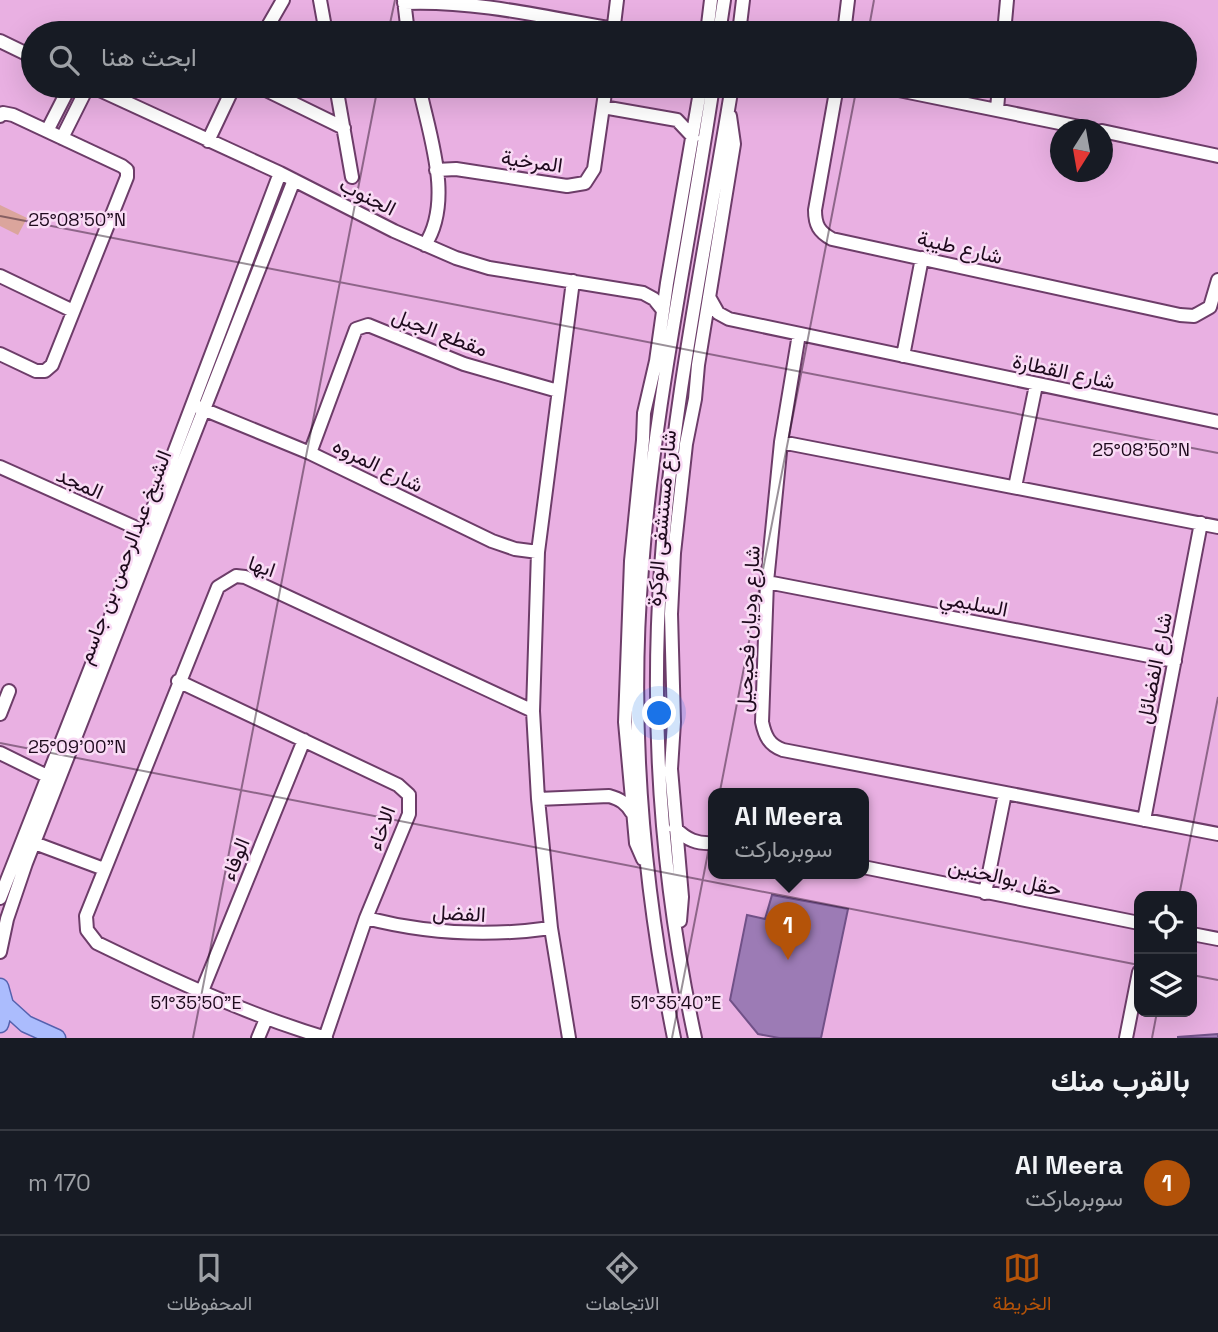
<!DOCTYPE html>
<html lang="ar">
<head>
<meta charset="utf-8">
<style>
	:root { --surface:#171b24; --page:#242831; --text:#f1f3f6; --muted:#9ea1a6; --line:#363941; --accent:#b45309 }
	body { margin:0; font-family:"Space Grotesk",Vazirmatn,sans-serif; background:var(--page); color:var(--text); direction:rtl }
	.controls { position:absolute; right:21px; bottom:21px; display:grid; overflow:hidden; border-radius:14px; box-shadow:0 7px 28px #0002 }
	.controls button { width:63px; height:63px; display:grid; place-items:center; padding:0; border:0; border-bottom:2px solid var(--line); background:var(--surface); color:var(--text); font:35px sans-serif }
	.compass { position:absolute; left:1050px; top:119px; width:63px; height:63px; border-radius:50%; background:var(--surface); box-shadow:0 7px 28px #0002; rotate:191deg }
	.you { position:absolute; left:660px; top:714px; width:24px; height:24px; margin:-18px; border:5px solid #fff; border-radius:50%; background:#1a73e8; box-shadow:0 0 0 10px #1a73e833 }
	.badge { display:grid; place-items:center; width:46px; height:46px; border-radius:50%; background:var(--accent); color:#fff; font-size:23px; font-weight:700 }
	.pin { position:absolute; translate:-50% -58px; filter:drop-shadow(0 2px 4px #0008) }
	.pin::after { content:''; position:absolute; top:37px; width:24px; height:21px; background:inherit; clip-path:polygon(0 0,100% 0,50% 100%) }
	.popup { position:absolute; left:708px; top:788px; width:161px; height:91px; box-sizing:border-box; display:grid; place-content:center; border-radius:14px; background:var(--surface); filter:drop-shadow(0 2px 5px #0005); font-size:23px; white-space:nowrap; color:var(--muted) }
	.popup b { font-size:26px; color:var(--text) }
	.popup::after { content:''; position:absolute; left:50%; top:100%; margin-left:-14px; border:14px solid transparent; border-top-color:var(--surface) }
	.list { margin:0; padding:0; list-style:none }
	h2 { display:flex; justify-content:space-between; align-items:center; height:91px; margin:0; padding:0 28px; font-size:30px }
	h2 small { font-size:23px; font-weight:400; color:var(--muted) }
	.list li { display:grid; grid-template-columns:46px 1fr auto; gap:21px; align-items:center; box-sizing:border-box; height:105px; padding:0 28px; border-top:2px solid var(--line) }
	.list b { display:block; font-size:26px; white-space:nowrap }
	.list p { margin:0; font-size:23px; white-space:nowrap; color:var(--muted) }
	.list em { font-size:23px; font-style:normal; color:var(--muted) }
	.icon { flex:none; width:38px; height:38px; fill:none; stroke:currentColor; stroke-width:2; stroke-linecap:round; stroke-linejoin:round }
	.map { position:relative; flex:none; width:1218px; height:1038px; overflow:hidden; direction:ltr }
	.search { position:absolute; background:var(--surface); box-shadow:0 7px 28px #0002; left:21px; right:21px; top:21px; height:77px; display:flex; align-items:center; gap:18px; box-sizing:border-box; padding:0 24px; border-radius:38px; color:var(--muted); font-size:26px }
	.sheet { height:196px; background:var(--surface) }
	nav { display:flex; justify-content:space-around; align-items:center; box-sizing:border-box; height:98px; border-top:2px solid var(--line); background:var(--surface); font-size:19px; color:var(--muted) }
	nav a { display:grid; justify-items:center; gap:4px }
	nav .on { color:var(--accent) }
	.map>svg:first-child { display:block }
	.green { fill:#dba59c }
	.building { fill:#9c7bb5; stroke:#715188; stroke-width:2 }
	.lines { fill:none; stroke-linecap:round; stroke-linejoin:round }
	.minor-casing { stroke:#6d3d69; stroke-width:16 }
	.major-casing { stroke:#5561ae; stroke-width:19 }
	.minor { stroke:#fff; stroke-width:12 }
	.major { stroke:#abbcfd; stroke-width:16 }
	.ticks { fill:none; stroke:#1e0a1d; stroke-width:2; stroke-opacity:0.45 }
	.labels { text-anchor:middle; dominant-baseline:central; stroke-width:5; stroke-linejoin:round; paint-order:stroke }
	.street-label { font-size:21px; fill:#1e0a1d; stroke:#f9dbf5 }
	.ticks-label { font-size:18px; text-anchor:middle; fill:#1e0a1d; stroke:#f9dbf5; stroke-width:5; stroke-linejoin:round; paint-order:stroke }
</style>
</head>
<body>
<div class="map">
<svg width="1218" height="1038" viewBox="0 0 1218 1038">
	<rect width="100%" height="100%" fill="#e9b0e2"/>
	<!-- green -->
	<path class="green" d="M0,205L27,218L18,235L0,226Z"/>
	<!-- building -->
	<path class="building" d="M772,895L848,909L821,1038H779L758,1034L730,1000L747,915L765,919Z
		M1218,1034V1038H1178V1037Z"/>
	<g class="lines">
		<defs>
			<path id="minor" d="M320,0L326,33
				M404,0L408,33
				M404,3C474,0 545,17 614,29
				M264,33L283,0
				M613,33L617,0
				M707,33L711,0
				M719,33L724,0
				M739,33L743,0
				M844,33L848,0
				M1004,33L1007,0
				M0,41L33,57
				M91,86L280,173L394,231L456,258L489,268L643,293L654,299L662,309
				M258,86L344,128
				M336,86L352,177
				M419,86C429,135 454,200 425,245
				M837,86L815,210C815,225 819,232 832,239L1180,315L1194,316L1210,307L1218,280
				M879,86L1094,130
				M603,107L677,120L693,137
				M997,109L999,86
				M0,116L3,113L13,115L122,166L127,170V177L52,365L45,371H36L0,354
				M47,131L70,86
				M1102,131L1218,156
				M62,138L88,86
				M208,141L234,86
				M436,170L456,169L567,186L585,183L594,169L606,86
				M0,276L73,311
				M709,297L718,313L729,319L1218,422
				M799,334L781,442L767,582L762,722C765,736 769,745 783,750L1218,834
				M903,356L922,258
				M198,407L310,453L492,541L515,549L538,552
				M781,442L1218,527
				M310,453L356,329L368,325L464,364L558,391
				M0,467L150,534
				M1015,487L1036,385
				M767,582L1175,661
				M178,681L398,785L409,795V814L366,918L325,1038
				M0,714L9,691
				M0,753L53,779
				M538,799L609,796C620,799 626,803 632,813
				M1144,820L1201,523
				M675,828C687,840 697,844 713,843
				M29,841L104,869
				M643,859L636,843L625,722L631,561L643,440L644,413L656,361L667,283L701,86
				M863,867L1139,923
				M985,893L1005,793
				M0,898L144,532L280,173
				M366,918C428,934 487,937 551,928
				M680,921L682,897L671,769L674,722L671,614L674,553L686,444L695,399L698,365L734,144L730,116
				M1192,934L1218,939
				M0,952L7,919L26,863L294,180
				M202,991L304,740
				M258,1038L266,1019
				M326,1038C246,1014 171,979 97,943L87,930L86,916L218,587L236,576L245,577L533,711
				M569,1038L551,928L538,799L533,711L538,552L573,281
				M674,1038C643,884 629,726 642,568C654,406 689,247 713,86
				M695,1038C662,885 650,724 661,568C672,406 706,246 732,86
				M1126,1038L1139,972"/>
			<path id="major" d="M0,987L5,1005L0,1024
				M5,1005L26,1024L57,1038"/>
		</defs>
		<!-- minor casing -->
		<use href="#minor" class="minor-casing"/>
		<!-- major casing -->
		<use href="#major" class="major-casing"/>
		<!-- minor -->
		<use href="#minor" class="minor"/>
		<!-- major -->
		<use href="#major" class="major"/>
	</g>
	<!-- ticks -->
	<path class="ticks" d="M388,33L395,0M868,33L874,0M0,216L1218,453M0,743L1139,965M1179,896L1218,697M1192,975L1218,980M193,1038L378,86M672,1038L857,86M1152,1038L1157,1012"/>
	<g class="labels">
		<!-- street labels -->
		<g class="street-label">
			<text transform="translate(532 161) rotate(8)">المرخية</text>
			<text transform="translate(368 196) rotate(27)">الجنوب</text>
			<text transform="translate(960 247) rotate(13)">شارع طيبة</text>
			<text transform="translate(440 332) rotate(21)">مقطع الجبل</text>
			<text transform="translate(1064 371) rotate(12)">شارع القطارة</text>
			<text transform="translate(378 465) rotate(26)">شارع المروه</text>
			<text transform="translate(80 483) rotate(24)">المجد</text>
			<text transform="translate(661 518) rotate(-85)">شارع مستشفى الوكرة</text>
			<text transform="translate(124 557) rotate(-69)">الشيخ عبدالرحمن بن جاسم</text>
			<text transform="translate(262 566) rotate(19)">ابها</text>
			<text transform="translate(974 603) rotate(11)">السليمي</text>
			<text transform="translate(748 629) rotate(-87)">شارع وديان فحيحيل</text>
			<text transform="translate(1154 668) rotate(-79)">شارع الفضائل</text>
			<text transform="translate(381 828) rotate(-70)">الاخاء</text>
			<text transform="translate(235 859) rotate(-68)">الوفاء</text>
			<text transform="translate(1005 877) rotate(12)">حقل بوالحنين</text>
			<text transform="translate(459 913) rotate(3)">الفضل</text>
		</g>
	</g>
	<g class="ticks-label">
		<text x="77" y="226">25°08'50"N</text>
		<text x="1141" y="456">25°08'50"N</text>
		<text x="77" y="753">25°09'00"N</text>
		<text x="196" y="1009">51°35'50"E</text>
		<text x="676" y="1009">51°35'40"E</text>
	</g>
</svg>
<div class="controls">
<button><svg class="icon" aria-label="locate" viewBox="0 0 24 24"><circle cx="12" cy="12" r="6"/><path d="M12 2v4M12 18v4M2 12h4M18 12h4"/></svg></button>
<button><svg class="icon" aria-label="layers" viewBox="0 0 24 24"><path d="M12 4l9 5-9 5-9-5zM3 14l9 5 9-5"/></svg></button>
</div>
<svg class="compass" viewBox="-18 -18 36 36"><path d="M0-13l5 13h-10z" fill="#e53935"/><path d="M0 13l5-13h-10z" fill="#9ea1a6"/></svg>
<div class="you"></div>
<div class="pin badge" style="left:788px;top:960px">1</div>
<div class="popup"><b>Al Meera</b>سوبرماركت</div>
<div class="search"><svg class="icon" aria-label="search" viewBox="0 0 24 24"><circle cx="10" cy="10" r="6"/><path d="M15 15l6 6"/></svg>ابحث هنا</div>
</div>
<section class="sheet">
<h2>بالقرب منك<small></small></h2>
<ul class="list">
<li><span class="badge">1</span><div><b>Al Meera</b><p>سوبرماركت</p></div><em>170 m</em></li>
</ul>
</section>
<nav>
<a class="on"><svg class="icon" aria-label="map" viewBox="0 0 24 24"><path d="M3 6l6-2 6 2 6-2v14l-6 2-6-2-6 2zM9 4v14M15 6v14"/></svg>الخريطة</a>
<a><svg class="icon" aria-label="directions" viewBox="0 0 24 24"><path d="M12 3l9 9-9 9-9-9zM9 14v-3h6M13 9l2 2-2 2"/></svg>الاتجاهات</a>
<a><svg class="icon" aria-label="saved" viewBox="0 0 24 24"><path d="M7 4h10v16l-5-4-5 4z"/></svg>المحفوظات</a>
</nav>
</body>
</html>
